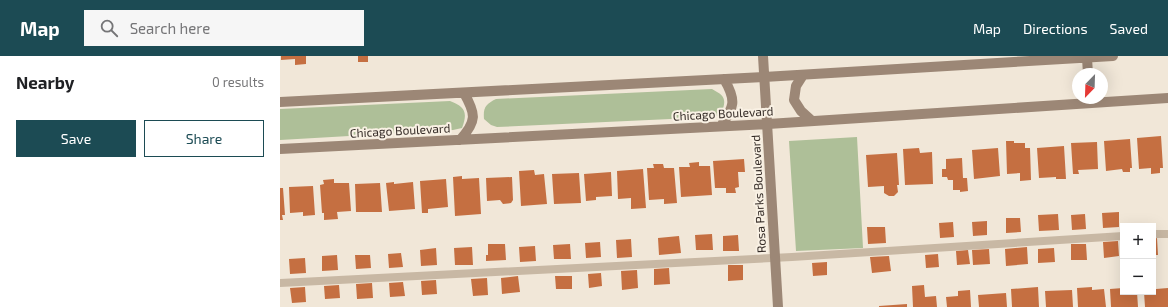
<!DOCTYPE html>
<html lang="en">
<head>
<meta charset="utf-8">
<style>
	:root { --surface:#fff; --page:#f6f6f6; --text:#202124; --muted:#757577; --line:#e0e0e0; --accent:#1c4b54 }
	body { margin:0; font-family:"Exo 2",sans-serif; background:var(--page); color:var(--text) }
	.controls { position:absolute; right:12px; bottom:12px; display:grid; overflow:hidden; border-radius:0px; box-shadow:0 4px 16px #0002 }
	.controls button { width:36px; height:36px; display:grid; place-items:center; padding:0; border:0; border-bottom:1px solid var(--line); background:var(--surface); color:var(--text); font:20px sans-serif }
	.compass { position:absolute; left:792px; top:12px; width:36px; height:36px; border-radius:50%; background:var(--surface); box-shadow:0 4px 16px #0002; rotate:203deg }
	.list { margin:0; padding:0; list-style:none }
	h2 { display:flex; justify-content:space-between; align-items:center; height:52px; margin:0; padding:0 16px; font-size:17px }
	h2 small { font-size:13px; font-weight:400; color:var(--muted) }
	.actions { display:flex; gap:8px; padding:12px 16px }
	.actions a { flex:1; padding:9px 0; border:1px solid var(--accent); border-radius:0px; text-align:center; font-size:14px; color:var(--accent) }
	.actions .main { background:var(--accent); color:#fff }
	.icon { flex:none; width:22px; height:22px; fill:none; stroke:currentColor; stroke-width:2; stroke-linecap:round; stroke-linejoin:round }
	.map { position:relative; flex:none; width:888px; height:251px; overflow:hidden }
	header { display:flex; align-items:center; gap:24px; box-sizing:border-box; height:56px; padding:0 20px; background:var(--accent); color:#fff }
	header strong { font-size:19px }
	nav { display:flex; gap:22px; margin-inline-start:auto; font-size:14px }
	.search { width:280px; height:36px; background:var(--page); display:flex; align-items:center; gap:10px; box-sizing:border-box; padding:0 14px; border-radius:0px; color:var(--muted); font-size:15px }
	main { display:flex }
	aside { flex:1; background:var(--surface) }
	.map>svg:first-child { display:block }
	.green { fill:#aebf98 }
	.building { fill:#c56f41 }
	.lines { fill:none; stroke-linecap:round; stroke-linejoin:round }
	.lane { stroke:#c8b8a4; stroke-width:8 }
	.secondary { stroke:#9c8776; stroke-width:10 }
	.labels { text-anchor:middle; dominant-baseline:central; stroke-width:4; stroke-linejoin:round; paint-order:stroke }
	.street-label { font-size:12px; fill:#342b26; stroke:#f9f1e4 }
</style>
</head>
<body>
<header>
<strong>Map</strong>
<div class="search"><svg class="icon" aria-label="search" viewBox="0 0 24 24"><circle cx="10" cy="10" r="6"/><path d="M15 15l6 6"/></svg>Search here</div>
<nav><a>Map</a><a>Directions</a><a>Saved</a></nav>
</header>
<main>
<aside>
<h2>Nearby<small>0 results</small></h2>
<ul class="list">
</ul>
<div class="actions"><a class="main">Save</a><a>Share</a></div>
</aside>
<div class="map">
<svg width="888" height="251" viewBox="0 0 888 251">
	<rect width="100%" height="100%" fill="#f1e7d8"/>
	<!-- green -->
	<path class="green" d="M432,33C445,40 447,43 441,58L434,61L217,71L211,69L204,63C203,51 206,48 216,43Z
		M170,45C185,51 188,56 182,72L173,74L0,84V53Z
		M577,81L583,192L516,195L509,85Z"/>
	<!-- building -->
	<path class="building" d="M1,0H26V8L15,9V3L1,4Z
		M78,0H88V6H78Z
		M881,80L883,112H880V117L871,118V112L859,113L857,82Z
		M850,83L852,112H850V116H843L842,113L826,115L824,85Z
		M726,85H734V87H745V92H750L751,124L740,125V117L727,118Z
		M817,86L818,113L798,114L799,118H793L791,87Z
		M784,90L786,123H776V121L759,122L757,92Z
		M639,92L640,97L652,96L653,128L625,129L623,93Z
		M718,92L720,120L694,123L692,94Z
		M617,97L619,129H617L618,136L614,140H609L604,137V130L588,131L586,99Z
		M682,102L683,122H687L688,135L680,136V134H673V124H668L667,121H662V113H666V103Z
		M464,103L465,116H458L459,131L455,132L456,137H446V132H435L433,105Z
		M419,106V110H430L432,139L401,141L399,111H410L409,107Z
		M373,108H383L384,112H394L397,147L384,148V143L369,144L367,112H374Z
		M363,113L366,152L351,153V142L338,143L337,115Z
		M254,114L255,119L264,118L267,148L241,150L239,115Z
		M331,116L332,140L316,141V144L306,145L304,118Z
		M299,117L301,147L274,148L272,118Z
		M182,120V123L199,122L201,158L175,160L173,121Z
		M232,121L233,144L231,147L223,148L220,144L207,145L206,122Z
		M54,123V127H69L71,155L57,156L58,163L44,164V157H42L40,129L44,128L43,124Z
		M166,123L168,151L148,153V157H142L140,125Z
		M114,126V128L133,126L135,153L109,155L106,127Z
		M100,127L102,156H76L75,128Z
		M33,130L35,159L23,160V156L10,157L9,131Z
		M0,132H3L5,159H2L3,164H0Z
		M839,156V171L823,172L822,157Z
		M778,158L779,174L759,175L758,159Z
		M805,158L806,173L792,174L791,159Z
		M726,162H740L741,176L726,177Z
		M707,165V179L693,180L692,166Z
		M673,166L674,181L660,182L659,167Z
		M587,171H605L606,187L588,188Z
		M432,178L433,194H416L415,179Z
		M458,179L459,195H443V180Z
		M399,180L401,197L379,199L378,182Z
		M877,182L878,199H873V183Z
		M351,183L352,201L337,202L336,184Z
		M838,185L839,200L824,202L823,186Z
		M320,186L321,201L306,202L305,187Z
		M208,188H225L226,204L206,205V199H208Z
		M290,188L291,203H274L273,189Z
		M791,188H806L807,204H791Z
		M255,190L256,205L240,206L239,191Z
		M192,191L193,209H175L174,192Z
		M747,191L748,208L726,210L725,193Z
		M156,192L157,209L141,210L140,194Z
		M774,192L775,206L758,207V193Z
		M709,193L710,208L693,209L692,194Z
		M688,194L690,208L677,209L676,195Z
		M121,197L123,211L109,212L108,198Z
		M658,198L659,211L646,212L645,199Z
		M57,199L58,214L42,215V200Z
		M75,199H90L91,212L76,213Z
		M609,200L611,215L592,217L590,201Z
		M25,202L26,217L10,218L9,203Z
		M547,206V219L533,220L532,207Z
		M448,209H463V224L448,225Z
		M389,212L390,228L374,229V213Z
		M357,214L358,232L342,234L341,215Z
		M321,217L322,230L309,232L308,218Z
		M238,220L240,236L222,238L221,222Z
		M275,220H292V233H276Z
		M207,222L208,239L193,240L191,223Z
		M156,224L157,238L142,239L141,225Z
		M123,226L125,240L110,241L109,227Z
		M92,227L93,242L77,243L76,228Z
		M59,229L60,242L45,243L44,230Z
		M644,229L645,241L656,240L657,251H633L632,230Z
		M873,229H875L876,233L888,232V251H865L864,236H873Z
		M25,231L26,246L12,247L10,232Z
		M758,231L759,251H732L731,233Z
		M812,231V234L824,233L826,251H798L797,232Z
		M843,232V236H857L858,251H831L830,233Z
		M690,234L691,251H667L666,241L678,240V235Z
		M792,234L793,251H766L765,235Z
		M726,237L727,251H699L698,239Z
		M627,248V251H599V250Z"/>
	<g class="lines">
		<!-- lane -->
		<path class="lane" d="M873,178H888
			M0,227L512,201L843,180"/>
		<!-- secondary -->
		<path class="secondary" d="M483,0L498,251
			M807,2L808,18
			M523,19L516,30L514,44L521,55L532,65
			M0,46L484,21L833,0
			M441,70C454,51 457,45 444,23
			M180,84C197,65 196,58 184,37
			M0,93L488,68L888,42"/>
	</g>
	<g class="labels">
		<!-- street labels -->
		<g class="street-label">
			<text transform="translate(443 57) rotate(-3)">Chicago Boulevard</text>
			<text transform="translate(120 74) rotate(-3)">Chicago Boulevard</text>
			<text transform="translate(478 138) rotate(-93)">Rosa Parks Boulevard</text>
		</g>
	</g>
</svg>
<div class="controls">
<button>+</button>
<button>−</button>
</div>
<svg class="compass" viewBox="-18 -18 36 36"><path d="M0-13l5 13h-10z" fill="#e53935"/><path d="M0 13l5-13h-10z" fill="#757577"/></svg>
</div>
</main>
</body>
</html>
